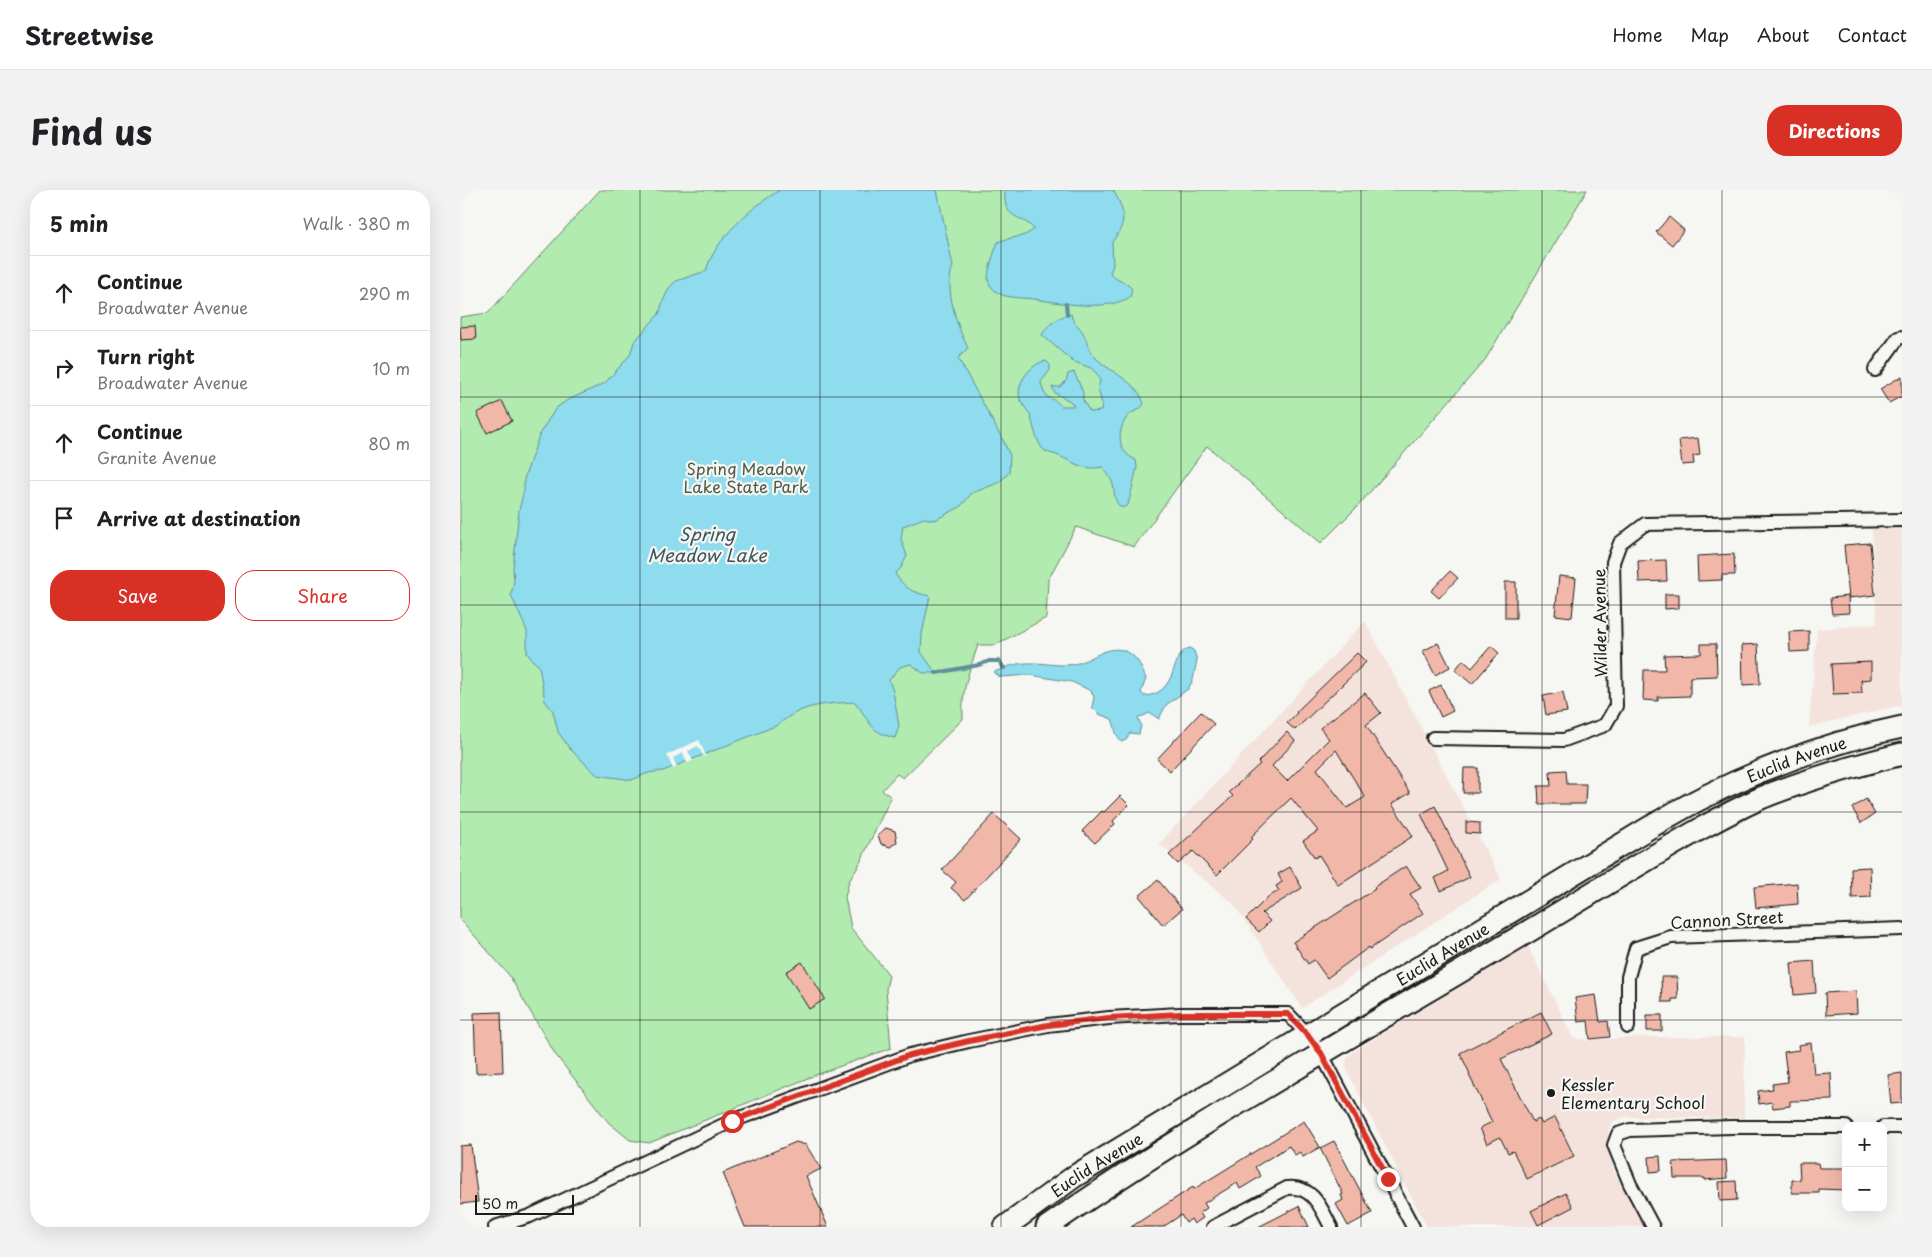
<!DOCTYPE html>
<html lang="en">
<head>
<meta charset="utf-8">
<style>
	:root { --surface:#fff; --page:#f2f2f2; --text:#202124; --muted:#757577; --line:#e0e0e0; --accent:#d93025 }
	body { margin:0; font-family:"Playpen Sans",sans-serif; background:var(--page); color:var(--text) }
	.controls { position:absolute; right:15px; bottom:15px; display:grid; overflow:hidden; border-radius:10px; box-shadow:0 5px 20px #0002 }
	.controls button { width:45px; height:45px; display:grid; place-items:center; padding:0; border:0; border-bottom:1px solid var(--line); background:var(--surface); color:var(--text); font:25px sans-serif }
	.scale { position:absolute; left:15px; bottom:12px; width:99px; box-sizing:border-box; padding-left:5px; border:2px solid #1c1c1c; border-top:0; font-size:14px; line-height:18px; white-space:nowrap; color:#1c1c1c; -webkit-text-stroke:4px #f6f6f2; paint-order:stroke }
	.stop { position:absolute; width:15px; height:15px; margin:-11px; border:4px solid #d93025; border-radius:50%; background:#fff }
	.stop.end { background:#d93025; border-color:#fff; box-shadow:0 1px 5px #0008 }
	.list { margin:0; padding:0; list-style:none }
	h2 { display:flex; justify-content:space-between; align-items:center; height:65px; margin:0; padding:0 20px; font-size:21px }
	h2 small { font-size:16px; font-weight:400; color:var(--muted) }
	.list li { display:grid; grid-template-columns:32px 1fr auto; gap:15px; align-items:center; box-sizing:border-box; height:75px; padding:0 20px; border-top:1px solid var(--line) }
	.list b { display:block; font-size:19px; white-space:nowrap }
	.list p { margin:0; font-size:16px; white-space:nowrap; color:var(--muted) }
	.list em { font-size:16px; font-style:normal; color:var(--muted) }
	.actions { display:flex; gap:10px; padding:15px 20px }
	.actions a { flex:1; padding:11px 0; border:1px solid var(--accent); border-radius:20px; text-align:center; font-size:18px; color:var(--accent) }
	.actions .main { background:var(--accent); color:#fff }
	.icon { flex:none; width:28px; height:28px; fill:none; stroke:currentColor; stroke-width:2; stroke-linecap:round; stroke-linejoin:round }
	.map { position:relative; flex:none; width:1442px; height:1037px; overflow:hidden; border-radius:20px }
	header { display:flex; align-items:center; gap:30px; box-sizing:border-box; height:70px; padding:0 25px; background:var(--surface); border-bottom:1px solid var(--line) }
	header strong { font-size:24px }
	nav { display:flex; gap:28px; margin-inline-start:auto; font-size:18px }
	.intro { display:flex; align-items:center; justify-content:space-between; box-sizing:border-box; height:120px; padding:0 30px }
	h1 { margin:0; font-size:35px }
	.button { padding:12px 22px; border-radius:20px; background:var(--accent); color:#fff; font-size:18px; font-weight:700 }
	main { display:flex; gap:30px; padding:0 30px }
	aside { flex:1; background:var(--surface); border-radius:20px; box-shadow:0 5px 20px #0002 }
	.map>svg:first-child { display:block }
	.built { fill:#f4e3dc }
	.green { fill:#b1ebb0; stroke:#668466 }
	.water { fill:#8edced; stroke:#608f99 }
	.pier { fill:#f6f6f2 }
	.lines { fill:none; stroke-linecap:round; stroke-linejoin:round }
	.stream { stroke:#608f99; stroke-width:4 }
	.building { fill:#f1b8a9; stroke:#1c1c1c; fill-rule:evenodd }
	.minor-casing { stroke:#1c1c1c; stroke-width:16 }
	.trunk-casing { stroke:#1c1c1c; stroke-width:25 }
	.minor { stroke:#f6f6f2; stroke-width:12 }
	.trunk { stroke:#f6f6f2; stroke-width:21 }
	.route { stroke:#d93025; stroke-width:6 }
	.grid { fill:none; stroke:#1c1c1c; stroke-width:1; stroke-opacity:0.55 }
	.poi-dot { fill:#1c1c1c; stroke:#f6f6f2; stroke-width:2 }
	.labels { text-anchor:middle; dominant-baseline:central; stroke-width:4.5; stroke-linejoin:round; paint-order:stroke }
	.park-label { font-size:16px; fill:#495a48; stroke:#f6f6f2 }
	.street-label { font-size:16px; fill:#1c1c1c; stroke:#f6f6f2 }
	.poi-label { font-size:16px; fill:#1c1c1c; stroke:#f6f6f2; text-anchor:start }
	.water-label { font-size:18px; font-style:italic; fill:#3e565b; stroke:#f6f6f2 }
</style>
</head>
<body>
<header>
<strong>Streetwise</strong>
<nav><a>Home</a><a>Map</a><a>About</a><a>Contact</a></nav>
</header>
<div class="intro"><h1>Find us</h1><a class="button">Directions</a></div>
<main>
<aside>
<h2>5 min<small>Walk · 380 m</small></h2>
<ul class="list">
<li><svg class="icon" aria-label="ahead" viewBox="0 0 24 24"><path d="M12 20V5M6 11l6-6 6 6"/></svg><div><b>Continue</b><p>Broadwater Avenue</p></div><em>290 m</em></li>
<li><svg class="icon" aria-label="right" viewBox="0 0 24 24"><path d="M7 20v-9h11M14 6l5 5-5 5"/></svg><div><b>Turn right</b><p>Broadwater Avenue</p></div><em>10 m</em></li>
<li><svg class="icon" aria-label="ahead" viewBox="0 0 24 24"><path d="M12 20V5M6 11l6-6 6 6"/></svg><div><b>Continue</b><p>Granite Avenue</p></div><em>80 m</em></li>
<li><svg class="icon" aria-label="arrive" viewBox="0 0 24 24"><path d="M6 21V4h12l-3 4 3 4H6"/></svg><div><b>Arrive at destination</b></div></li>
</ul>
<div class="actions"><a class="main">Save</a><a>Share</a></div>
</aside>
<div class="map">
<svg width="1442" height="1037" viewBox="0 0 1442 1037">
	<rect width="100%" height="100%" fill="#f6f6f2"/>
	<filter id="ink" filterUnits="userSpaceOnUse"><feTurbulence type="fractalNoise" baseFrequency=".02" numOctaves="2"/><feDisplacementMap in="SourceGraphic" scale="10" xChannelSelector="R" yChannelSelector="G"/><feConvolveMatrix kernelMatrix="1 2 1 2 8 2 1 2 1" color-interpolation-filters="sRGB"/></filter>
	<g filter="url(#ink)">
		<!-- built -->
		<path class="built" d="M1442,338V515L1349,537L1357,439L1417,434L1412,339Z
			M905,431L1041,689L842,818L773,713L699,654Z
			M1068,756L1113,848L1127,850L1184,847H1285L1284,928L1164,927L1152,932L1148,941L1151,970L1155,983L1184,1037H967L886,879L887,869L891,863Z"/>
		<!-- green -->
		<path class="green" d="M140,0H1127L1025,170L897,317L861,353L747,256L674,357L616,337L588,390L586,428L535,455H518C509,482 501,500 503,529L443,588L437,584L422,600L431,607L398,677L389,691L385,707L391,738L429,785L426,799L431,858L353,886L189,953L170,950L149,933L95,864L49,785L0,729V127L28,123Z"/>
		<!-- water -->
		<path class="water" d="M320,0H477L493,76C484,98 497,137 508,158L498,168L543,250L550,266L549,283L538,293L512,303L500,317L475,330L464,328L443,336L441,349L447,366L441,378L435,384C446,399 451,402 470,406L462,444L461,462L476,483H463L451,474L440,477L429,490L433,501L439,536L435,548C408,542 410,530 395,512C364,514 342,514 318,535L203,581L188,583L172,590L137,585L110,559L98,542L93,521L85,511L79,476L72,470L67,463V441L51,405L54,391L53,378L59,320L64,300V289L80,243L96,218L106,211L145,193L155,182L170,165L174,152L199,124L203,111L209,98L216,91L246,81C254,50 292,16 320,0Z
			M545,0H653C665,21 668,32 652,52L653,75L650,83C657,92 666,91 672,99L670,107C646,122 601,113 574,109C559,107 537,110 529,93C525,86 535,60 538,52C551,46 564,49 574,39C558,22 543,31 545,0Z
			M611,124C612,133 619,135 623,143C628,151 627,160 635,167C650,183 678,191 684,214C679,222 673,220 668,226C656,241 657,262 676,270L677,278L668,315L662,318C652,311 656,302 652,292C650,287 646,282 643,277C624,281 615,273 599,266C593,263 587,264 582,258C575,248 574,236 570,225C567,219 562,215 560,209C555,194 571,173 586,171L590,175V180L581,192C585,213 591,204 601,216H614L610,211L595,203L592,197H600L606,191L608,184L614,182L623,202V210L630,222L641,221L642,214L638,198L640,191L637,184L631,178L612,171L582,145C586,135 600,126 611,124Z
			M730,458L734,461L737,470L733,490L728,499L706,515L699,529L690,523L678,528L681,535L679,544L670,543L666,550L661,552C654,542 656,539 652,529L639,524L632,517L634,507L631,501L612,492L570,485L540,487L534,482C545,478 555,473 567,473C584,472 602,478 618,473C633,469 646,456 662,460C677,464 681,476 686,489L681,502L684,506C720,504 709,462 730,458Z"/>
		<!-- pier -->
		<path class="pier" d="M239,550L246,566L244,567L238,556L228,561L233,571L227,573L223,563L213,568L217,577L213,579L207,565Z"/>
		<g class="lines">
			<!-- stream -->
			<path class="stream" d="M606,114L607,125
				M476,483L519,475L529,471H539L544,478"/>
		</g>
		<!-- building -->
		<path class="building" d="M1209,27L1224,40L1212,55L1196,42Z
			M15,136L16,149L1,150L0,137Z
			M1442,186V206L1429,213L1420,199Z
			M42,211L52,231L27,243L17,223Z
			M1238,248L1240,265L1233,266L1234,274L1222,275L1219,250Z
			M1410,353L1415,405L1389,408L1384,355Z
			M1274,364L1275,385H1262V390L1238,391L1237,366Z
			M1206,370L1207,391L1179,392L1178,371Z
			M990,381L998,388L979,408L971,401Z
			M1099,386L1116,388L1112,427L1095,425Z
			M1045,392H1056V428H1045Z
			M1205,404H1219V418L1205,419Z
			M1388,406L1389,423L1372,424L1370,408Z
			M1349,441V461L1330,462L1329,442Z
			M978,453L990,477L975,485L963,461Z
			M1241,454H1256L1257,486L1230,487V506L1198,507V511L1183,510L1184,480H1205L1204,465L1241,464Z
			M1298,454L1300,494L1283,495L1282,455Z
			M1031,456L1039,463L1012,494L995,480L1003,470L1012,478Z
			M897,463L906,472L835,540L827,533L837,523L836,522Z
			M1411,472V489L1401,490L1402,503L1373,504L1371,474Z
			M981,495L993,521L981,527L969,501Z
			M1103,502L1107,522L1086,525L1083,506Z
			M905,503L921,523L906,535L950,603L932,614L953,646L878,695L859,665L855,668L843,651L858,641L831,608L791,647L793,649L757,685L733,661L718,674L709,665L773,606L769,602L800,574L798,572L827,542L835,551L812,576L827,591L869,549L860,538ZM876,560L905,607L887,618L857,579Z
			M741,522L754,534L710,581L697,569Z
			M1004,578H1018V603H1003Z
			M1106,580L1107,594H1126L1125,614H1079L1078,596H1091L1090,581Z
			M660,606L669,615L653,631L655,634L635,653L622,641L642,621L644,622Z
			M1406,609L1415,624L1401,633L1392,618Z
			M975,616L1010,687L981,701L975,688L988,681L961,624Z
			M534,624L561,649L505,710L491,698L496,692L482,680Z
			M1006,632L1020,633V644L1006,643Z
			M426,638L435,641L437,652L430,657L421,654L418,645Z
			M946,676L961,698L950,704L963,723L910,759L909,757L867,788L854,770L848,774L833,752L915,699L914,697Z
			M830,677L842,698L802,723L810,731L799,742L786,729L809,706L819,701L816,696L822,692L818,684Z
			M1410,677L1411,707L1392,708L1391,678Z
			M698,690L722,719L703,735L679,706Z
			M1337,693L1338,714L1296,718L1294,697Z
			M1354,771L1356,803L1334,805L1331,773Z
			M342,772L365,809L349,819L326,782Z
			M1201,787H1217L1218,809H1212V812H1202Z
			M1396,801L1397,823L1366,825L1365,803Z
			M1136,805L1140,832L1148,831L1150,847L1130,849L1128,831L1118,832L1115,808Z
			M41,822L43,882L16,883L14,823Z
			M1081,822L1092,844L1041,869L1073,932L1079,929L1082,934L1095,927L1114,966L1067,989L1053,961L1048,963L1040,947L1027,954L1020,938L1032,932L1009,885L1010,884L1000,863Z
			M1187,825H1202V841H1187Z
			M1351,853L1354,884L1371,883L1372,910L1330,911V916L1313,918L1312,912L1299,914L1298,901L1313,899L1312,894L1328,892L1324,862L1339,860L1338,855Z
			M1442,883V913L1431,914L1428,885Z
			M844,931L860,957L843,967L840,962L835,965L829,956L795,977L801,986L795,990L780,999L777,993L744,1013L747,1018L740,1023L743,1028L734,1034L731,1029L726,1033L721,1025L703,1037H671L733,997L734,999Z
			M874,951L912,1023L888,1036L876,1014L883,1010L881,1005L883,1004L860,958Z
			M336,952L346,955L361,979L346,986L368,1037H285L263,983Z
			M11,955L18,1012L0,1014V956Z
			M1200,966L1201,981L1190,982L1189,967Z
			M1266,970L1267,988L1245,990V988H1214L1213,972Z
			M1339,973H1358L1359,978H1386V1000L1359,999V1003H1332V990H1340Z
			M1276,991L1277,1010L1260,1011L1259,992Z
			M1106,1003L1113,1017L1078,1035L1071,1021Z
			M839,1016L849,1037H798L816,1028Z"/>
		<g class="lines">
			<defs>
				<path id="minor" d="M1415,180L1438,148L1442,147
					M973,548L1104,550L1145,535L1156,516L1153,372L1160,353L1185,334L1442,330
					M1168,837V787L1176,758L1211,747L1442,739
					M1423,937H1442
					M35,1037L70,1026L272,931L450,865L509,851L588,835L649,828L720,824H828L848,845L861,863L953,1037
					M753,1037L827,998C853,995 861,1018 871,1037
					M1193,1037L1170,994L1154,955L1158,944L1170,940L1272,937H1386"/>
				<g id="trunk">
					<path id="s1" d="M545,1037L615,986L1164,653C1190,637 1216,621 1244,607C1307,576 1373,551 1442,537"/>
					<path d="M587,1037C725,941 870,859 1015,773C1070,741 1125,707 1180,674C1219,651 1259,627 1301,608C1347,589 1394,576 1442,564"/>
				</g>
			</defs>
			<!-- minor casing -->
			<use href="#minor" class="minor-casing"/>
			<!-- trunk casing -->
			<use href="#trunk" class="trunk-casing"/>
			<!-- minor -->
			<use href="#minor" class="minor"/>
			<!-- trunk -->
			<use href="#trunk" class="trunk"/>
		</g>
	</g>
	<g class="lines" filter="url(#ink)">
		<!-- route -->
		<path class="route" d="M272,931L450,865L509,851L588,835L649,828L720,824H828L848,845L861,863L928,989"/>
	</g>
	<!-- grid -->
	<path class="grid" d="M180,0V1037M360,0V1037M541,0V1037M721,0V1037M901,0V1037M1082,0V1037M1262,0V1037M0,207H1442M0,415H1442M0,622H1442M0,830H1442"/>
	<!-- markers -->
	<circle class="poi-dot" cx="1091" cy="903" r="5"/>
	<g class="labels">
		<!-- park labels -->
		<g class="park-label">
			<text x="286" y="278">Spring Meadow<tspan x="286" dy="18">Lake State Park</tspan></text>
		</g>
		<!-- street labels -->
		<g class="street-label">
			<text transform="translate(1139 433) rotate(-91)">Wilder Avenue</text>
			<text stroke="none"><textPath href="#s1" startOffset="921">Euclid Avenue</textPath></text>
			<text transform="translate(1267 729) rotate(-3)">Cannon Street</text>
			<text stroke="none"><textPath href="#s1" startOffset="516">Euclid Avenue</textPath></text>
			<text stroke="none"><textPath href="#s1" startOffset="111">Euclid Avenue</textPath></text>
		</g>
		<!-- poi labels -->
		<g class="poi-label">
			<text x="1101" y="894">Kessler<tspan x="1101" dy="18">Elementary School</tspan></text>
		</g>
		<!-- water labels -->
		<g class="water-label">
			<text x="247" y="343">Spring<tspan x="247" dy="21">Meadow Lake</tspan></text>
		</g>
	</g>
</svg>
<div class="controls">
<button>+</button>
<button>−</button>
</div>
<div class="scale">50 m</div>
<div class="stop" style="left:272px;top:931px"></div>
<div class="stop end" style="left:928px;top:989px"></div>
</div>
</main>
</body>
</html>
